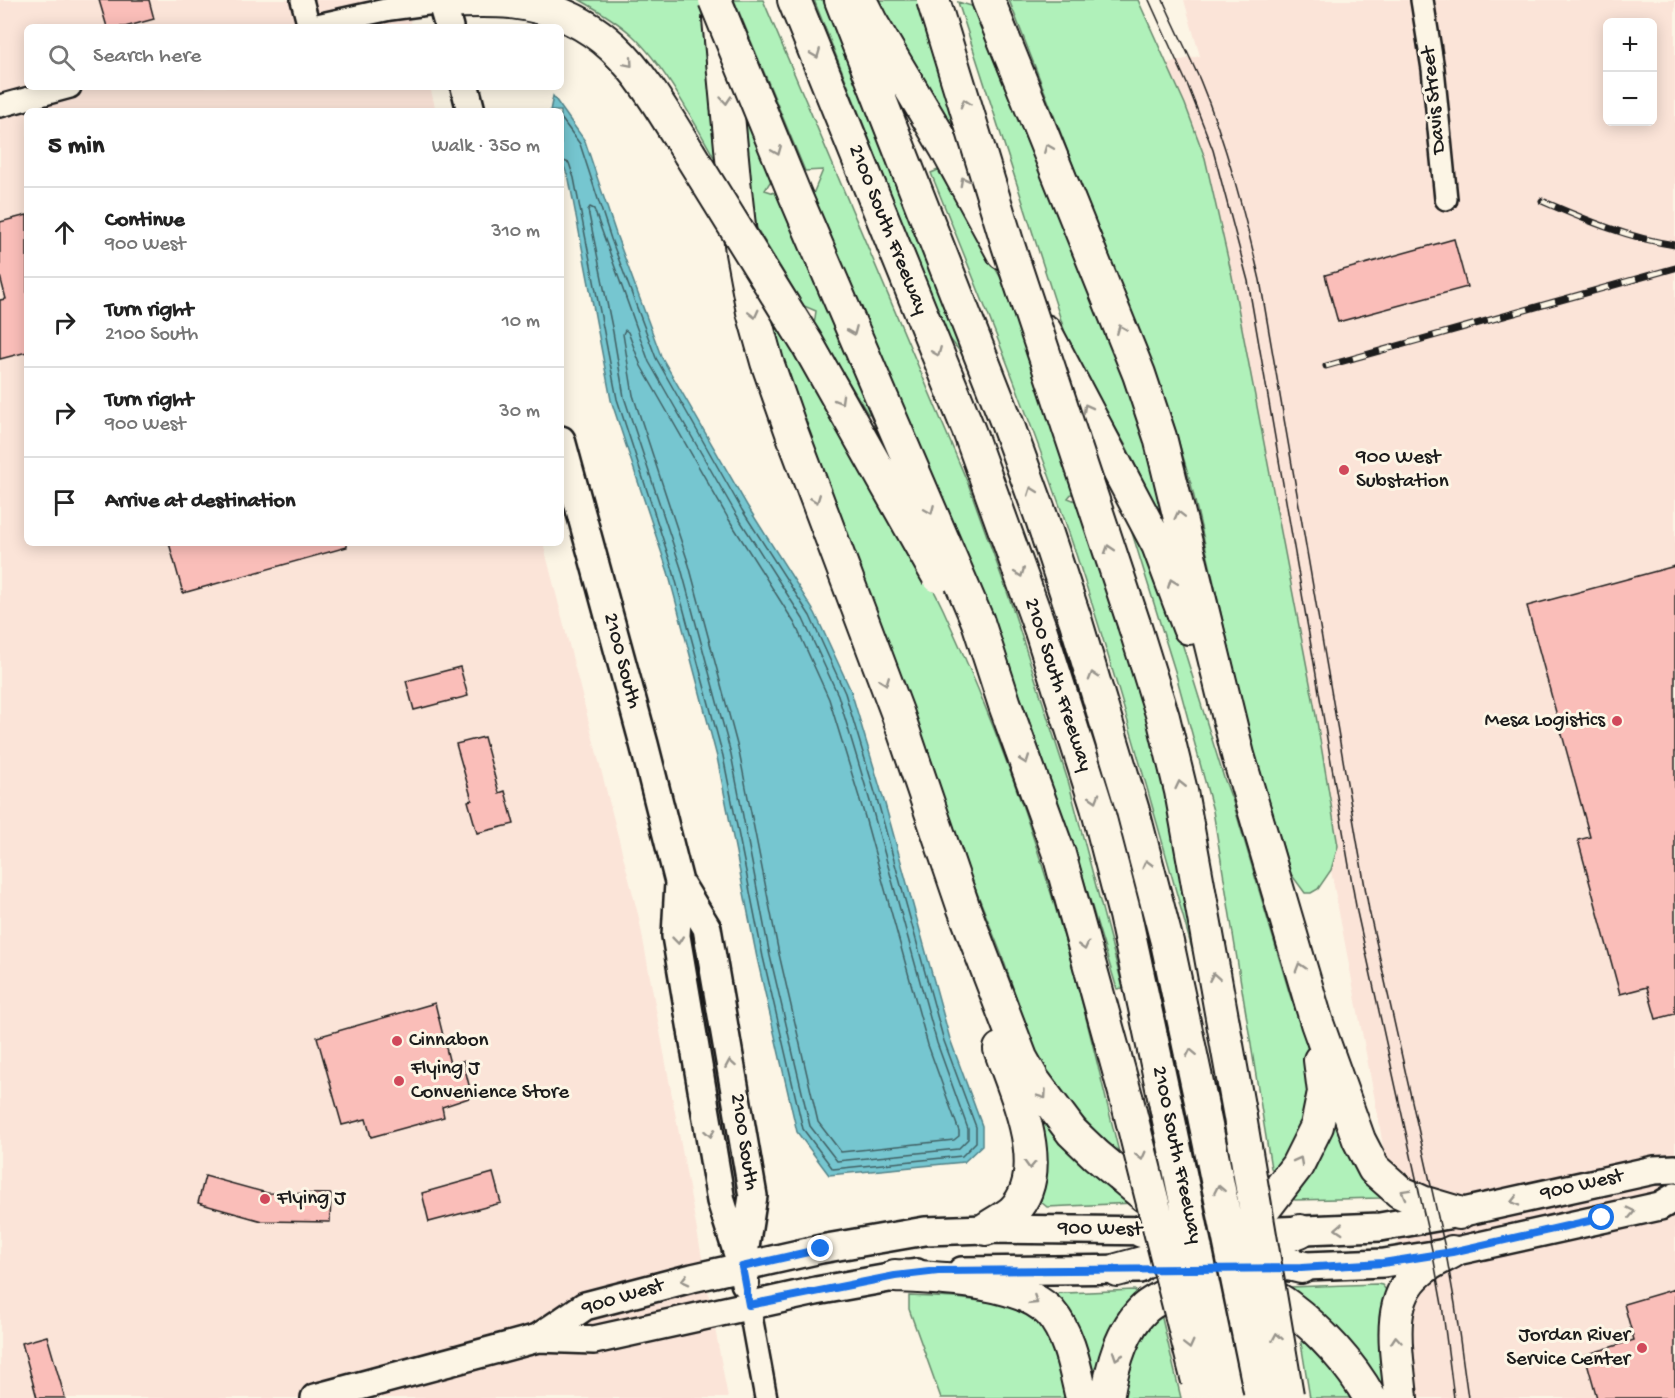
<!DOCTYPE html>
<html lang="en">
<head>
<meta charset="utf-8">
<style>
	:root { --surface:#fff; --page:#f2f2f2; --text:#222; --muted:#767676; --line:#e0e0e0 }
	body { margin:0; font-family:"Gochi Hand",sans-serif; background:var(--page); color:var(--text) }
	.controls { position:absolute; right:18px; top:18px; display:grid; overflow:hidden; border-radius:9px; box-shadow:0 3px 15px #0003 }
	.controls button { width:54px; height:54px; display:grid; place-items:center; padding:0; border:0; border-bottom:2px solid var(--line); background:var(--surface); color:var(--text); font:30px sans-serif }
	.stop { position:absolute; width:18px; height:18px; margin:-14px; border:4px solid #1a73e8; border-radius:50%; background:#fff }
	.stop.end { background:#1a73e8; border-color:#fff; box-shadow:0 2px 6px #0008 }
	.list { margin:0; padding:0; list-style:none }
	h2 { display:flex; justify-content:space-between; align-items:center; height:78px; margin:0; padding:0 24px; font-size:26px }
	h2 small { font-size:20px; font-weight:400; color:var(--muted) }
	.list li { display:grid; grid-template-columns:39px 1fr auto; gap:18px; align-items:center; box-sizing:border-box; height:90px; padding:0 24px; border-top:2px solid var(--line) }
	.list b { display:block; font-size:22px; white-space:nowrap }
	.list p { margin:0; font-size:20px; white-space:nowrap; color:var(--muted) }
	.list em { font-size:20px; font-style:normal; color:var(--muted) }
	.icon { flex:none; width:33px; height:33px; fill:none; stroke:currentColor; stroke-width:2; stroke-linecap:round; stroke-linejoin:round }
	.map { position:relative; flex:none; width:1675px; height:1398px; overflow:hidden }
	.search { position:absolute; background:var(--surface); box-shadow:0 3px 15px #0003; left:24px; top:24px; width:540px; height:66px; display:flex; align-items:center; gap:15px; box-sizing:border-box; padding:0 21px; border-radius:9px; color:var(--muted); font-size:22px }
	.panel { position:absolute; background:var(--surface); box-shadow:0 3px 15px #0003; left:24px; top:108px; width:540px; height:438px; border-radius:9px }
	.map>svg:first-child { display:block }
	.built { fill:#fbe4d8; fill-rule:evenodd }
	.green { fill:#b0f1ba; stroke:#66866b; stroke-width:1.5 }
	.water { fill:#76c6d0; stroke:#528288; stroke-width:1.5 }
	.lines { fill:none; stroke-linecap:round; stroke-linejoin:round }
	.shore { stroke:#406064; stroke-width:1.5 }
	.building { fill:#fabeb9; stroke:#1c1c1c; stroke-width:1.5 }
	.minor-casing { stroke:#1c1c1c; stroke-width:26 }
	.major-casing { stroke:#1c1c1c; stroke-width:32 }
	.highway-casing { stroke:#1c1c1c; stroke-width:36 }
	.minor { stroke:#fcf5e5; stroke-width:21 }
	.major { stroke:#fcf5e5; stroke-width:27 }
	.highway { stroke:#fcf5e5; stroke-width:32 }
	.tram { stroke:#1c1c1c; stroke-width:1.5 }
	.rail-casing { stroke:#1c1c1c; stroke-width:7 }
	.rail { stroke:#fcf5e5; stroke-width:4.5; stroke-dasharray:14; stroke-linecap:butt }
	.highway-bridge-casing { stroke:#1c1c1c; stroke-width:36; stroke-linecap:butt }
	.highway-bridge { stroke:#fcf5e5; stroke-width:32 }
	.oneway { stroke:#97938b }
	.route { stroke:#1a73e8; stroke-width:8 }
	.poi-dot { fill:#d1495b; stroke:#fcf5e5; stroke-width:2 }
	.labels { text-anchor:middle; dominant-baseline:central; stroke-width:6; stroke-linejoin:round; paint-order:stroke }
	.street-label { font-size:21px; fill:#1c1c1c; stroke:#fcf5e5 }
	.poi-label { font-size:21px; fill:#1c1c1c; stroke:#fcf5e5; text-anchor:start }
</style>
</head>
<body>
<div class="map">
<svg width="1675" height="1398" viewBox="0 0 1675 1398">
	<rect width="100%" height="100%" fill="#fcf5e5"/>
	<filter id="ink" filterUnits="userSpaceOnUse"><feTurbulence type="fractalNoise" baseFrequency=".0167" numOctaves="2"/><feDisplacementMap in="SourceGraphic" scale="12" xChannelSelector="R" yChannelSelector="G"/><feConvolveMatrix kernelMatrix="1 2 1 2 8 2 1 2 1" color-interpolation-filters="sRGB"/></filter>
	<g filter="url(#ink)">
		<!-- built -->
		<path class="built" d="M0,0H405L412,27H27V87H430L436,111H27V543H543L639,918L728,1398H0Z
			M1184,0H1675V1398H1417L1412,1326L1378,1116L1237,380L1163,64L1200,56ZM1608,22H1652V122H1608Z"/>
		<!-- green -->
		<path class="green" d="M580,0H704L719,166C696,126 666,67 633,36C617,21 598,10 580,0Z
			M734,0H763L969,486L1010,600L1069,784L1123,988L1117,989L1073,844L1022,701L813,194L823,170L805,171Z
			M814,0H823L965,358L947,335Z
			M876,0H920L985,202Z
			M1009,0H1138L1185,104L1205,158L1232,276L1314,704L1338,846L1331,870L1318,889L1311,893H1305L1291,874L1249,734L1191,484L1173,422Z
			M958,2L985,10L1142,410L1166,526L1126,446L1070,348Z
			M734,68L780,177L770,182L765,190L787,197L875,411L868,414L814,325L816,311L804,306L748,214Z
			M938,170L1022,314L1077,487L1068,498L1083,504L1161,749L1200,966L1197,967C1156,818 1115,670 1066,524C1026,406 978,289 931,173Z
			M767,312C800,362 831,413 862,464C891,511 919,559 943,609C992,715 1032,825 1064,937C1085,1008 1101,1080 1119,1152L1096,1132L1072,1106L1052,1081L1036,1055L1002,956L951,827L798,416Z
			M1115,478L1178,630L1224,778L1233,802L1290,995L1304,1034L1310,1057L1309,1113L1275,1172L1271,1168L1213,811L1175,671Z
			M1037,1115L1040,1116L1133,1203L1047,1207L1041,1202V1152Z
			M1337,1118L1384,1196L1380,1198L1295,1200L1292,1198L1315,1169Z
			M1377,1284L1382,1285L1386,1290V1395L1290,1293V1287Z
			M1134,1290L1139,1293L1093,1398L1044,1294Z
			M909,1296L956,1298L1004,1304L1029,1316L1032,1314C1054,1336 1059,1369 1066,1398H941L909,1309Z
			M1161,1314L1181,1398H1122C1126,1366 1140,1338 1161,1314Z
			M1303,1341L1332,1371L1351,1398H1310L1301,1343Z"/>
		<!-- water -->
		<path class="water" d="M553,96L585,141L617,237L661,356L748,507L815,613L851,691L885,804L950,1039L982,1126V1145L964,1162L829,1175L797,1132L757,958L717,757L668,572L611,400L569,179L561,159V111H550Z"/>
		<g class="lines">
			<!-- shore -->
			<path class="shore" d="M561,118L580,144L611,239L656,358L742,510L810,616L845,693L879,806L944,1041L976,1127V1142L962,1156L833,1169L803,1129L763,957L723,756L673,570L617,399L574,178L569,163L561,160
				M590,207L594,209L649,362L736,514L803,619L838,695L872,808L937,1043L968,1129V1139L958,1149L837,1161L810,1126L770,956L731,754L681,568L624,397L613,332L588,210Z
				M625,330L628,332L641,366L728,518L795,624L829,699L863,810L928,1045L959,1131V1136L954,1140L841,1152L818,1122L779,954L739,752L689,565L633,395L623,334Z"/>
		</g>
		<!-- building -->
		<path class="building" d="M99,0H149L154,19L125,27H107Z
			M27,215V352L0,359V300L6,299L0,276V222Z
			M1454,239L1467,287L1338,322L1325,275Z
			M169,543H347V547L183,593Z
			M1675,566V1014L1656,1019L1647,987L1620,994L1578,840L1590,837L1527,606Z
			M460,667L468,696L414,710L406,681Z
			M484,737L499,793L505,791L514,824L477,833L468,801L472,800L456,744Z
			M435,1003L450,1064L463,1061L472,1097L442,1107L444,1117L371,1137L366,1119L342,1125L317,1037Z
			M493,1173L501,1203L429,1222L422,1193Z
			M205,1176L267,1193L331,1194L330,1222L262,1221L198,1203Z
			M1675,1289V1398H1597L1585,1355L1634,1340L1624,1304Z
			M47,1336L65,1398H37L22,1343Z"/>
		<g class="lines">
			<defs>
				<path id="minor" d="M302,0L309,27
					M1422,0L1433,69L1446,199
					M308,27L390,9L442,2
					M0,106L70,87
					M749,1305L766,1398"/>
				<path id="major" d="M441,0L449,27
					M465,87L471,111
					M561,440L644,744L679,882L676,936L721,1201L742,1267L745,1283
					M679,882L707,928L753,1196L743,1260
					M1280,1231L1380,1227L1459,1213L1654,1170L1675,1169
					M1280,1267L1384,1263L1452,1252L1660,1206L1675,1197
					M962,1271L1139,1269
					M538,1338L585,1306L692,1278L821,1249L925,1231L986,1229L1164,1231
					M315,1398L538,1338L594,1340L816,1291L917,1273"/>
				<path id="highway" d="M794,0L969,431L1040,628L1097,807L1125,915L1166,1106
					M841,0L1007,423L1042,519L1076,622L1133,811L1167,942L1203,1111
					M860,0L871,22L946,148L1003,253
					M988,0L1139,374L1160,437L1238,755L1317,1023L1359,1140L1374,1169L1400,1192L1422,1202L1459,1213
					M442,2C464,1 488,0 511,2C610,14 641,76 689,153
					M719,19L735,190L742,253L753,312L767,362L792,433L897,712L963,906L1021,1058L1034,1081L1072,1132L1096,1155L1145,1196L1164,1209L1216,1231L1268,1259L1301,1267
					M1045,331L1158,545L1189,628
					M978,622L1005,705L1059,854L1127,1100
					M1134,624L1163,717L1181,791L1240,1117
					M1233,1223L1265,1208L1297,1166L1317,1126L1324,1092L1320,1060
					M986,1229C994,1223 1005,1218 1013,1211C1053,1171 1015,1093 1000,1049
					M1142,1231C1173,1239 1201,1255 1229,1272C1248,1283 1270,1293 1288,1306C1320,1330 1351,1364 1370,1398
					M1240,1256L1250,1250L1300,1231
					M1117,1270L1153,1260L1192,1244
					M895,1276C937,1278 1020,1280 1050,1312C1070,1335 1075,1369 1082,1398
					M1107,1398C1112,1367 1121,1330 1145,1308C1156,1298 1185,1286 1199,1278
					M1401,1398C1398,1357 1383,1301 1420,1271C1429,1263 1441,1258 1452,1252"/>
			</defs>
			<!-- minor casing -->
			<use href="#minor" class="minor-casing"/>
			<!-- major casing -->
			<use href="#major" class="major-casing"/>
			<!-- highway casing -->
			<use href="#highway" class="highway-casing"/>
			<!-- minor -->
			<use href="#minor" class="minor"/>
			<!-- major -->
			<use href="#major" class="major"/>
			<!-- highway -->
			<use href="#highway" class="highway"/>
			<!-- tram -->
			<path class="tram" d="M1149,0L1188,86L1213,150L1248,281L1357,912L1432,1250L1442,1305L1454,1398
				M1163,0C1175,27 1188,53 1200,80C1227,145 1244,212 1260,280L1369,910L1445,1248L1455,1304L1468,1398"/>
			<defs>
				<path id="rail" d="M1542,201C1586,220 1628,238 1675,245
					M1326,366L1675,268"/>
			</defs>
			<!-- rail casing -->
			<use href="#rail" class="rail-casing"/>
			<!-- rail -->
			<use href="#rail" class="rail"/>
			<defs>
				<path id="highway-bridge" d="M715,0L795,195L978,622
					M933,0L1008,245L1134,624
					M689,153L808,345L938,576
					M1127,1100L1198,1381
					M1166,1106L1224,1385
					M1203,1111L1260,1391
					M1240,1117L1287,1395"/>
			</defs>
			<!-- highway-bridge casing -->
			<use href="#highway-bridge" class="highway-bridge-casing"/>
			<!-- highway-bridge -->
			<use href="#highway-bridge" class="highway-bridge"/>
		</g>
		<!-- one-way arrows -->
		<defs><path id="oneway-chevron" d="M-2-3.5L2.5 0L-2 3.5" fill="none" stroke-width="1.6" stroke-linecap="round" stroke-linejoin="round" transform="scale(1.5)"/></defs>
		<g class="oneway">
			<use href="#oneway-chevron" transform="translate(816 54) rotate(68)"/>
			<use href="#oneway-chevron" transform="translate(629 63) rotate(49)"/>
			<use href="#oneway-chevron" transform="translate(726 100) rotate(85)"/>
			<use href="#oneway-chevron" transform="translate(965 103) rotate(-107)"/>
			<use href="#oneway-chevron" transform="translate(1048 148) rotate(-112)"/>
			<use href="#oneway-chevron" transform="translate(777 151) rotate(68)"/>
			<use href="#oneway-chevron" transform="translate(964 181) rotate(-118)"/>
			<use href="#oneway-chevron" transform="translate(754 314) rotate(76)"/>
			<use href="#oneway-chevron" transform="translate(1121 329) rotate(-112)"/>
			<use href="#oneway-chevron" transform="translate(853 331) rotate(67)"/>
			<use href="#oneway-chevron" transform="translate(937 352) rotate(68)"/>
			<use href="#oneway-chevron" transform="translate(840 400) rotate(60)"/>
			<use href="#oneway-chevron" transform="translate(1087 408) rotate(-118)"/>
			<use href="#oneway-chevron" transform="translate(1032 491) rotate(-110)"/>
			<use href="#oneway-chevron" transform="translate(816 499) rotate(69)"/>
			<use href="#oneway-chevron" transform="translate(930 510) rotate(67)"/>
			<use href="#oneway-chevron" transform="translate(1179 515) rotate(-104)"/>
			<use href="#oneway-chevron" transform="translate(1109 549) rotate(-108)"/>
			<use href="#oneway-chevron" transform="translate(1020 573) rotate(70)"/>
			<use href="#oneway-chevron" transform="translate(1172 583) rotate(-111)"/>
			<use href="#oneway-chevron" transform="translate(1093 676) rotate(-107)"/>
			<use href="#oneway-chevron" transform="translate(885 681) rotate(69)"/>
			<use href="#oneway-chevron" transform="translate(1025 760) rotate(70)"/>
			<use href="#oneway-chevron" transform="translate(1180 785) rotate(-103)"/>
			<use href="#oneway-chevron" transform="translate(1095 798) rotate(73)"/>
			<use href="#oneway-chevron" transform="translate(1147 864) rotate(-105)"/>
			<use href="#oneway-chevron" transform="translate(678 940) rotate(84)"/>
			<use href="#oneway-chevron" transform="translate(1084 946) rotate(75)"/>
			<use href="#oneway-chevron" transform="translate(1300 967) rotate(-107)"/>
			<use href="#oneway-chevron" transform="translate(1214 977) rotate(-100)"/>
			<use href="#oneway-chevron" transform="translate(1191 1053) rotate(-102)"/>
			<use href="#oneway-chevron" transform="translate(730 1064) rotate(-100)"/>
			<use href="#oneway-chevron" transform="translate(1043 1095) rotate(55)"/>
			<use href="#oneway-chevron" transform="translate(710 1133) rotate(80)"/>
			<use href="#oneway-chevron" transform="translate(1141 1156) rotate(76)"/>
			<use href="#oneway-chevron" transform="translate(1299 1161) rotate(-62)"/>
			<use href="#oneway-chevron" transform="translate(1030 1165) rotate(92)"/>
			<use href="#oneway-chevron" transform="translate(1219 1189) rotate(-101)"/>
			<use href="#oneway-chevron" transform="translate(1405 1193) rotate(-151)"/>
			<use href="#oneway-chevron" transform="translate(1515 1201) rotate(167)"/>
			<use href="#oneway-chevron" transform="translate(1631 1212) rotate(-12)"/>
			<use href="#oneway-chevron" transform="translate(1339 1229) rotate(177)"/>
			<use href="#oneway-chevron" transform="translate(685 1280) rotate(166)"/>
			<use href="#oneway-chevron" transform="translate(1034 1301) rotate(33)"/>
			<use href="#oneway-chevron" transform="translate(1277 1337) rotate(-100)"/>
			<use href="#oneway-chevron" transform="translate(1396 1340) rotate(-95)"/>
			<use href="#oneway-chevron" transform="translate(1189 1345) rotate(76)"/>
			<use href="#oneway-chevron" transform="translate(1117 1356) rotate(109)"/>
		</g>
	</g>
	<g class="lines" filter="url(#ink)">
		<!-- route -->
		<path class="route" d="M821,1249L742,1267L749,1305L895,1276L938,1271L1301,1268L1383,1263L1452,1252L1602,1218"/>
	</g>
	<!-- markers -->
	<g class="poi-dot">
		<circle cx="1344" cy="470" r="6"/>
		<circle cx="1617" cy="721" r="6"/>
		<circle cx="397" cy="1041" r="6"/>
		<circle cx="399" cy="1081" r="6"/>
		<circle cx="265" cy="1199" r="6"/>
		<circle cx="1642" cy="1348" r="6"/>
	</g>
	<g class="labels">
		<!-- street labels -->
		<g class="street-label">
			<text transform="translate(1435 100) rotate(-96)">Davis Street</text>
			<text transform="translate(887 230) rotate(68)">2100 South Freeway</text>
			<text transform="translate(621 661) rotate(75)">2100 South</text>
			<text transform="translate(1057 685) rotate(72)">2100 South Freeway</text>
			<text transform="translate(743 1142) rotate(81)">2100 South</text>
			<text transform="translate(1176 1155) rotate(78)">2100 South Freeway</text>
			<text transform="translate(1582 1186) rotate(-13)">900 West</text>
			<text transform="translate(1100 1230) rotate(1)">900 West</text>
			<text transform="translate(623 1298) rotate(-17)">900 West</text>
		</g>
		<!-- poi labels -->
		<g class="poi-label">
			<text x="1356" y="458">900 West<tspan x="1356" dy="24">Substation</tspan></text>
			<text x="1605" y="721" text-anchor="end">Mesa Logistics</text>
			<text x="409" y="1041">Cinnabon</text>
			<text x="411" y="1069">Flying J<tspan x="411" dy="24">Convenience Store</tspan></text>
			<text x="277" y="1199">Flying J</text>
			<text x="1630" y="1336" text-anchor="end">Jordan River<tspan x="1630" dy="24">Service Center</tspan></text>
		</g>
	</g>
</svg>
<div class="controls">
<button>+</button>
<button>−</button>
</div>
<div class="stop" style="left:1602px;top:1218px"></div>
<div class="stop end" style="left:821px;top:1249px"></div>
<div class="search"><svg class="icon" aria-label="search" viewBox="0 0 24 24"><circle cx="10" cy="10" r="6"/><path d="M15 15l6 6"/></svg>Search here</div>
<section class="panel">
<h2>5 min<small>Walk · 350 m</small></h2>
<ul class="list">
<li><svg class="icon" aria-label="ahead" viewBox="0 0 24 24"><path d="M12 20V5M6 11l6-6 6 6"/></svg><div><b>Continue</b><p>900 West</p></div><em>310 m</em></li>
<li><svg class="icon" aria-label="right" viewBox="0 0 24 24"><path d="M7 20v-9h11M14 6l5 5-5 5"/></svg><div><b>Turn right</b><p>2100 South</p></div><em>10 m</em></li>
<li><svg class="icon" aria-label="right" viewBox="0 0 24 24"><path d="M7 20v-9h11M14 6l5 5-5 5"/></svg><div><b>Turn right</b><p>900 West</p></div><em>30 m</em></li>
<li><svg class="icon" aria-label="arrive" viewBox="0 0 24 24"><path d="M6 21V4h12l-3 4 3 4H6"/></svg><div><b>Arrive at destination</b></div></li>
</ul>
</section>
</div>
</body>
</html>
